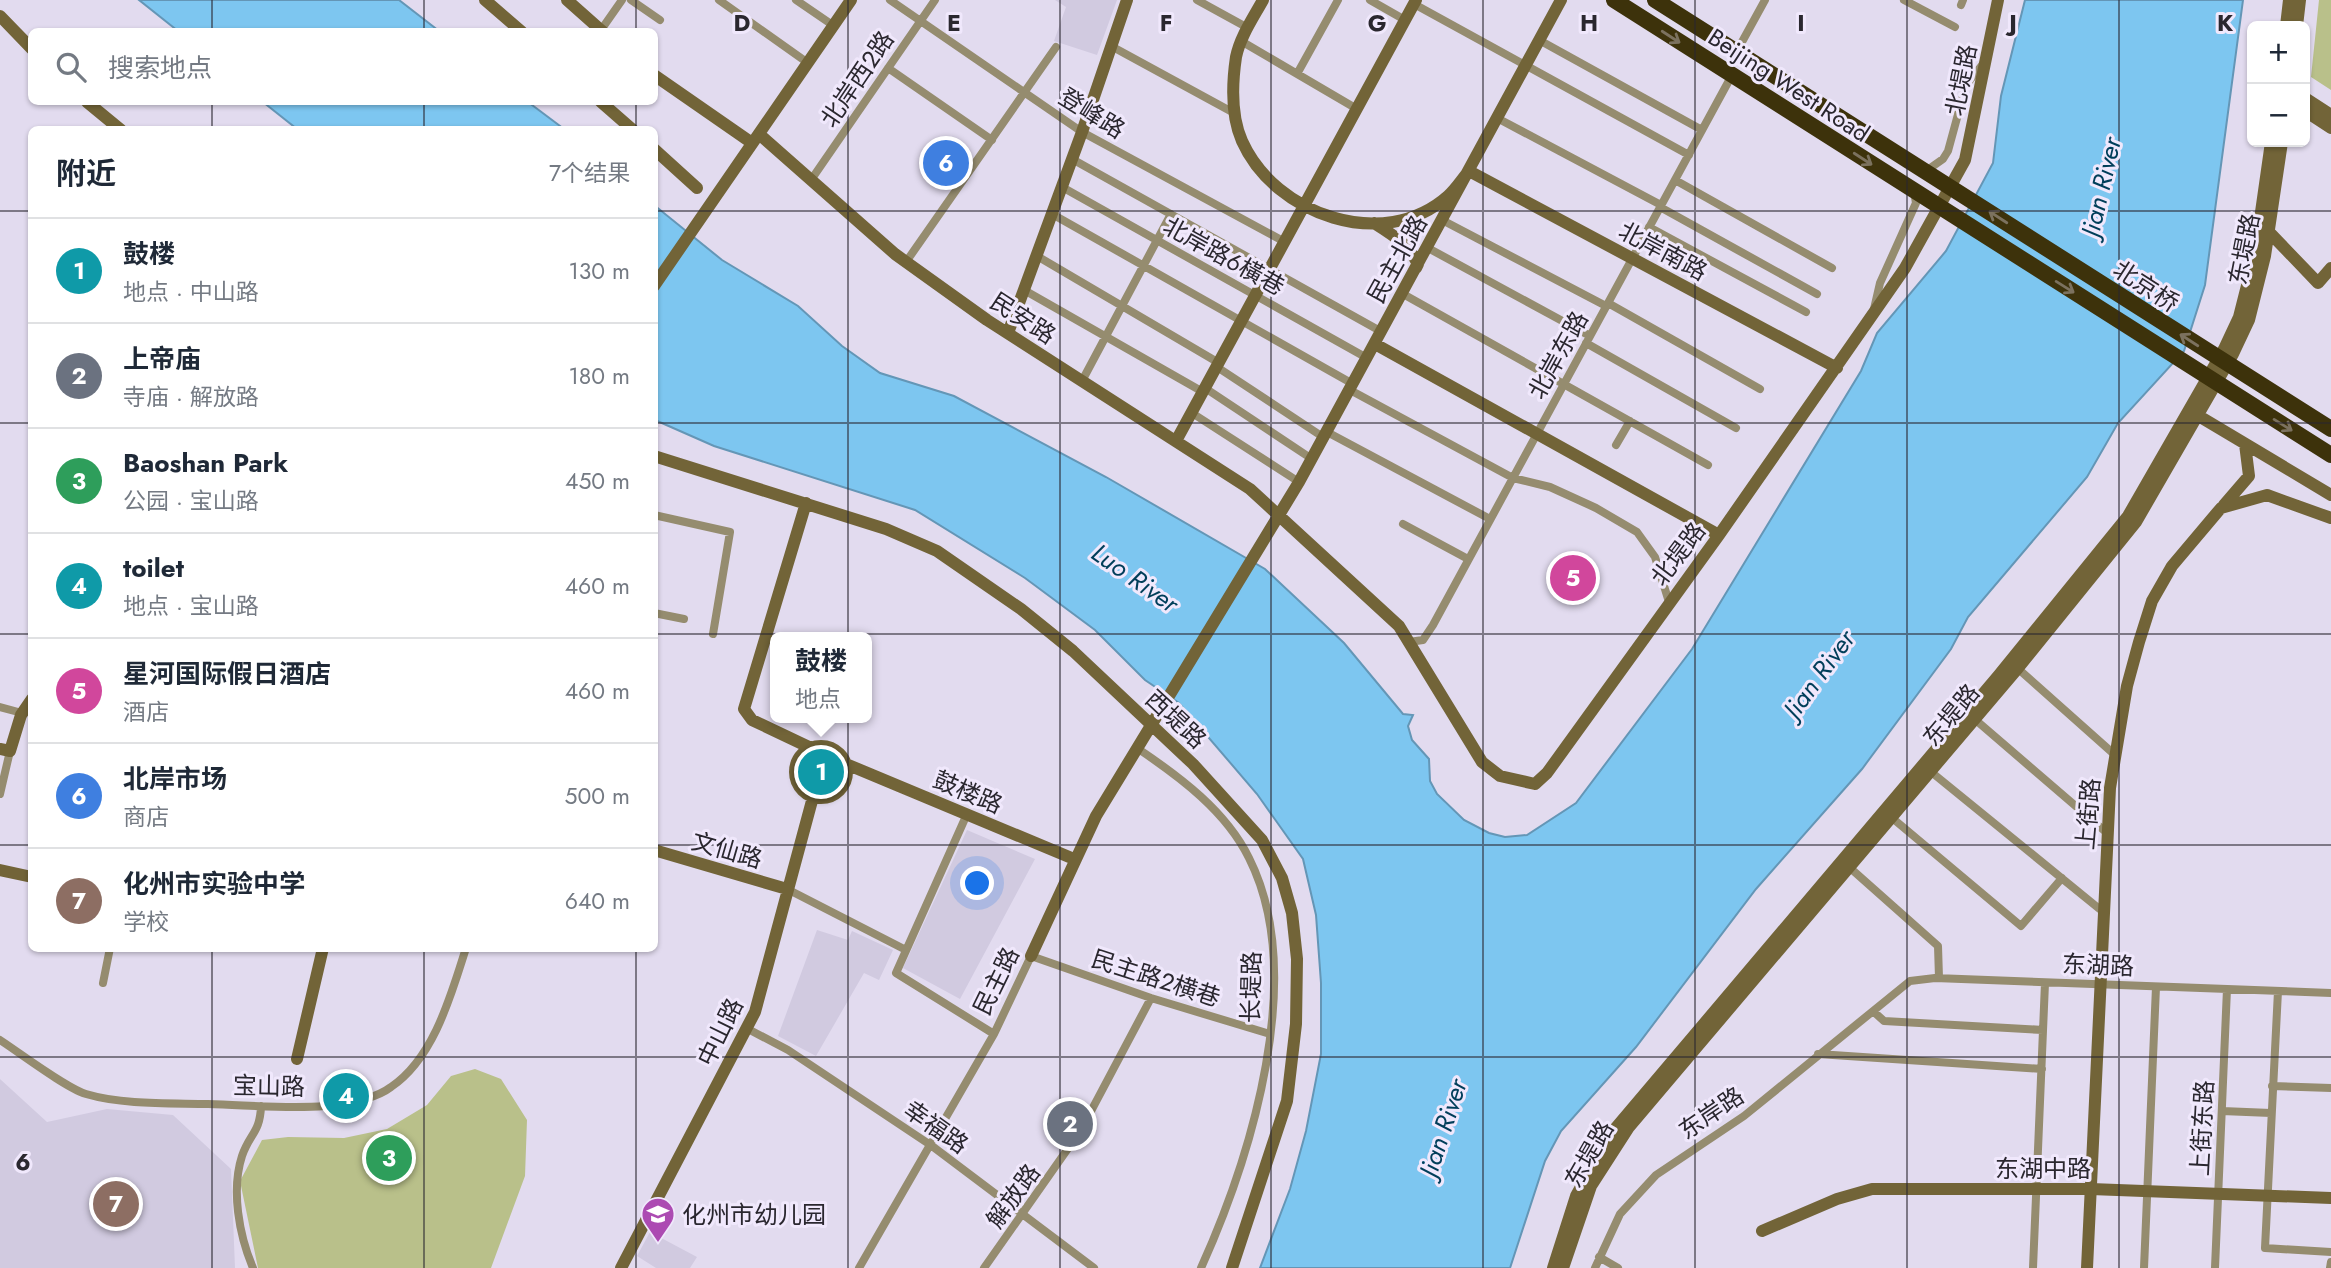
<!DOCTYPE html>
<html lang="zh">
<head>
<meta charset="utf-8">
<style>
	:root { --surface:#fff; --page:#f2f2f3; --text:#1f2937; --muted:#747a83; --line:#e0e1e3; --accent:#111827 }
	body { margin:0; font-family:Jost,"Noto Sans SC",sans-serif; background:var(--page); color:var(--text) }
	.controls { position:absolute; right:21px; top:21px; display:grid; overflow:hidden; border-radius:10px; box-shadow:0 2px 5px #0004 }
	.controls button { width:63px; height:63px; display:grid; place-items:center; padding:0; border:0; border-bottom:2px solid var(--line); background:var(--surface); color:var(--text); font:35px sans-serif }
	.you { position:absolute; left:978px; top:884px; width:24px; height:24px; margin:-18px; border:5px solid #fff; border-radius:50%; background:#1a73e8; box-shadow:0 0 0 10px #1a73e833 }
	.badge { display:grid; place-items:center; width:46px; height:46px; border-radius:50%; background:var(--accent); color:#fff; font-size:23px; font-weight:700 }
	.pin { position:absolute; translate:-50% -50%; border:4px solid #fff; box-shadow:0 2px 7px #0006 }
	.popup { position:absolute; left:770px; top:632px; width:102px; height:91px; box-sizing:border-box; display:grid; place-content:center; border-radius:10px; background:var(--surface); filter:drop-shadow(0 2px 5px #0005); font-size:23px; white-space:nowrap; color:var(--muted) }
	.popup b { font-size:26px; color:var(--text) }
	.popup::after { content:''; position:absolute; left:50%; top:100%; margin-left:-14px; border:14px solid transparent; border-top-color:var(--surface) }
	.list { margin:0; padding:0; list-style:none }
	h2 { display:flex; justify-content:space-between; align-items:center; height:91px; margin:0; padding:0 28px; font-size:30px }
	h2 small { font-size:23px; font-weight:400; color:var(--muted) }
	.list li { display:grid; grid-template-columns:46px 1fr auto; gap:21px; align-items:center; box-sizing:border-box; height:105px; padding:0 28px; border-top:2px solid var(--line) }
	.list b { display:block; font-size:26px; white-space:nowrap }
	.list p { margin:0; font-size:23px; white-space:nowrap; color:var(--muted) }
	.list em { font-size:23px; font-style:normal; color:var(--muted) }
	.icon { flex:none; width:38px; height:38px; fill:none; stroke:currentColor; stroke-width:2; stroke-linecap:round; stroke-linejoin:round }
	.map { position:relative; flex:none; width:2331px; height:1268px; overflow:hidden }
	.search { position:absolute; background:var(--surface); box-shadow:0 2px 5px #0004; left:28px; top:28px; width:630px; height:77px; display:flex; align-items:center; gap:18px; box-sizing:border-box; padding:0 24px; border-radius:10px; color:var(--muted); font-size:26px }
	.panel { position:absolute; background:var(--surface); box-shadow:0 2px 5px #0004; left:28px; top:126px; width:630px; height:826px; border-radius:10px }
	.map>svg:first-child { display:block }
	.education { fill:#d1cae0 }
	.green { fill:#b9c08a }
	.water { fill:#7dc6f0; stroke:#6496b6; stroke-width:2 }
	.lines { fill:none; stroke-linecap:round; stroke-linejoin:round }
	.street { stroke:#958c6f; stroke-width:8 }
	.secondary { stroke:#726438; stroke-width:12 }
	.highway { stroke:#3d320b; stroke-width:16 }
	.oneway { stroke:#7c725f }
	.grid { fill:none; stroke:#2a272f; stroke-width:2; stroke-opacity:0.55 }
	.labels { text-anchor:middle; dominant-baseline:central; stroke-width:6; stroke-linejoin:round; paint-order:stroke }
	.street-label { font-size:24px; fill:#2a272f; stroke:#f0e8fc }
	.poi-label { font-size:24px; fill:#2a272f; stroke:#f0e8fc; text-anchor:start }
	.water-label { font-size:26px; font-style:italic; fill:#003e5a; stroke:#f0e8fc }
	.grid-label { font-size:23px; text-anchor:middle; font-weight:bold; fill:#2a272f; stroke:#f0e8fc; stroke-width:6; stroke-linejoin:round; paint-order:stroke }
</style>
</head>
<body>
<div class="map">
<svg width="2331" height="1268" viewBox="0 0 2331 1268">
	<rect width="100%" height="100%" fill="#e2dbef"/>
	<!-- education -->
	<path class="education" d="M1055,0H1117L1097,55L1054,41L1066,7Z
		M967,830L1035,859L960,999L903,968Z
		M817,930L848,940L852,931L893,950L879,980L864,973L816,1056L778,1036Z
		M0,1079L47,1122L107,1109L173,1115L231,1169L235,1268H0Z
		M650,1232L697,1257L690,1268H656L637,1256Z"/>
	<!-- green -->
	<path class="green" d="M2319,0H2331V90L2311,77Z
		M475,1069L501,1079L527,1120L525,1176L491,1268H258L240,1181L262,1140L288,1137L344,1138L387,1129L427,1105L451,1076Z"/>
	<!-- water -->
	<path class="water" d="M139,0H399L439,31H178Z
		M2025,0H2243L2205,285L2184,351L2118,423L2087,477L1968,617L1951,649L1862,769L1756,889L1636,1047L1561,1131L1545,1161L1510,1268H1260L1290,1189L1306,1131L1321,1054V983L1316,915L1303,859L1257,794L1179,703L1145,680L1095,630L1025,578L915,510L714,446L655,420L654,205L722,260L798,306L842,346L880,373L954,396L1106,477L1265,569L1344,643L1403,714L1413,715L1408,726L1412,740L1429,759L1430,781L1437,794L1464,820L1489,833L1505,837L1527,835L1576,803L1692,649L1861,371L1877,333L1946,251L1993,163L2001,96Z
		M263,102H528L564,129H297Z"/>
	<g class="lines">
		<!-- street -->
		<path class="street" d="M631,0L660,20
			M719,0L808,63
			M796,0L834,26
			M890,0L1082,132L1285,242
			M1197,0L1248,28
			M1370,0L1405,20
			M1904,0L1955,27
			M1414,4L1689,155
			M1961,5L1963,0
			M601,30L622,0
			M1539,40L1702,130
			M1241,41L1357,109
			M1111,46L1234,113
			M1737,51L1765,0
			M888,68L992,140
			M1297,74L1338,0
			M1497,118L1661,205
			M1072,159L1382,332
			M1926,171L1943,159L1948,151L1966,85L1983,64
			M811,180L935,0
			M1675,180L1832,268
			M1062,187L1367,358
			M1660,207L1817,294
			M1052,214L1353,384
			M1442,220L1606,306
			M1649,227L1806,312
			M1428,248L1590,336
			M1037,256L1219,363
			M906,262L1056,47
			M1024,290L1203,392
			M1403,294L1708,465
			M1608,303L1760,389
			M1874,309L1880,283L1916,203L1914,191
			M1586,343L1736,428
			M1217,367L1323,437
			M1082,381L1171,214
			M1205,388L1312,459
			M1350,390L1513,478L1550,487L1596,508L1637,532L1655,557L1669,602
			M1192,413L1299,482
			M1327,432L1490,519
			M1616,445L1630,421
			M654,515L730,532L713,634
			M1403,524L1468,559
			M654,613L684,619
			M1409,642L1423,640L1433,625L1732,75
			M2015,666L2115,755
			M0,707L22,713
			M1971,716L2107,833
			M1137,748C1180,777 1226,811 1249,858C1308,975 1251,1157 1201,1268
			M1930,771L2102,911
			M0,794L10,751
			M967,814L896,973L994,1034
			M1891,817L2021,926L2062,878
			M1849,867L1938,946L1939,978
			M787,889L906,950
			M103,983L110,948
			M2278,991L2265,1248L2331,1252
			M1874,1012L1884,1021L2043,1030
			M748,1029L788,1050L932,1146L1094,1268
			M0,1040C20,1053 66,1088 86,1094C123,1105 169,1103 208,1104C247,1105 286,1109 325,1106C346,1104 374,1100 391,1087C434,1058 451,995 466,948
			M1818,1054L2042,1069
			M2272,1086L2331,1088
			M2222,1111L2271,1113
			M1599,1257L1618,1268
			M253,1268C239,1235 231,1190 242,1156C250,1133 260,1133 261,1106
			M859,1268L994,1034L1031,956L1151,998L1270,1034
			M984,1268L1081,1130L1151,998
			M1595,1268L1620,1214L1656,1175L1744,1116L1910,981L1935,978L2331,993
			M2033,1268L2045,983
			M2144,1268L2156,987
			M2215,1268L2227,989
			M2330,1268L2331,1262"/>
		<!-- secondary -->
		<path class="secondary" d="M485,0L522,32
			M567,0L603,32
			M1263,0C1253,18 1240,37 1236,57C1232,84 1231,116 1242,141C1275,215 1384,253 1448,196C1456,189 1462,179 1469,171L1837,368
			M0,16L32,49
			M2286,26L2289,0
			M2297,26L2300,0
			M654,75L752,143
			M2305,98L2331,115
			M87,102L121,130
			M601,102L633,130
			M2305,111L2331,128
			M759,134L895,254L987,320L1250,489L1399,626L1482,762L1500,776L1535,784L1547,773L1719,535L1905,268L1965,160L1998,0
			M654,149L697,188
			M1374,223C1393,235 1408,244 1418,264L1416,268
			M2269,232L2318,283L2331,268
			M654,286L851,0
			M1008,333L1082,132L1127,0
			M1375,344L1719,535
			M2192,412L2331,495
			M1176,441L1416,0
			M654,456L886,529L937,551L1021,609L1073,651L1193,764L1262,840L1282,878L1292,913L1297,959L1296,1024L1287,1101L1232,1268
			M806,503L744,709L752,720L811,748
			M2224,505L2249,476L2245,444
			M795 772a26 26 0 1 1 52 0a26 26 0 1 1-52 0Z
			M0,749L10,751L21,715L32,699
			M846,764L1074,859
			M654,850L787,889
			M0,870L32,877
			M1031,956L1096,816L1299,482L1561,0
			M297,1059L323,948
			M1762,1231L1837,1199L1872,1189H2091L2331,1198
			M621,1268L755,1012L813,797
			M1553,1268L1576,1196L1609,1136L1999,675L2128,516L2224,349L2239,317L2255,254L2271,142
			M1563,1268L1591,1186L1629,1127L2018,668L2136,522L2233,354L2249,320L2265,256L2282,142
			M2087,1268L2110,788L2127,686L2139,642L2152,601L2172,566L2221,508L2267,495L2331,518"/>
		<!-- highway -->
		<path class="highway" d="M1614,0L2331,455
			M1655,0L2331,429"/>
	</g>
	<!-- one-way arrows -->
	<defs><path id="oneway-shaft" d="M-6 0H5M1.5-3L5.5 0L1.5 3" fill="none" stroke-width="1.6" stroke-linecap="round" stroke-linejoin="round" transform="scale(1.75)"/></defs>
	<g class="oneway">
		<use href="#oneway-shaft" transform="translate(1671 37) rotate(33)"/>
		<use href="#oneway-shaft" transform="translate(1863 159) rotate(33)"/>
		<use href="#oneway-shaft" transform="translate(1998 217) rotate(-147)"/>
		<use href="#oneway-shaft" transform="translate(2065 287) rotate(32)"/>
		<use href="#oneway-shaft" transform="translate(2189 340) rotate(-147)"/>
		<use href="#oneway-shaft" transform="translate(2283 425) rotate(32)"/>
	</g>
	<!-- grid -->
	<path class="grid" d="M212,0V32M424,0V32M636,0V32M848,0V1268M1060,0V1268M1271,0V1268M1483,0V1268M1695,0V1268M1907,0V1268M2119,0V1268M212,102V130M424,102V130M636,102V130M0,211H32M654,211H2331M0,423H32M654,423H2331M0,634H32M654,634H2331M0,845H32M654,845H2331M212,948V1268M424,948V1268M636,948V1268M0,1057H2331"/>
	<!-- icons -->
	<defs>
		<symbol id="school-pin" viewBox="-11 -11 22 30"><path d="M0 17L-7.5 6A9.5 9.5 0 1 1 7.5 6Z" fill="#ac4bb2" stroke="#f0e8fc"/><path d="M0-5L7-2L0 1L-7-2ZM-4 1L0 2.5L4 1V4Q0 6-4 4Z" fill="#fff"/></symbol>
	</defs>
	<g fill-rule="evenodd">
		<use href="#school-pin" x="639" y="1195" width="38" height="52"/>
	</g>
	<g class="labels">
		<!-- street labels -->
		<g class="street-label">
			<text transform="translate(857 79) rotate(-56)">北岸西2路</text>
			<text transform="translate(1961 80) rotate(-79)">北堤路</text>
			<text transform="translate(1789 85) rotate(33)">Beijing West Road</text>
			<text transform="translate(1092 113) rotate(32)">登峰路</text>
			<text transform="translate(2244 249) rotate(-79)">东堤路</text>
			<text transform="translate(1663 251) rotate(28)">北岸南路</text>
			<text transform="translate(1224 256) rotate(29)">北岸路6橫巷</text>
			<text transform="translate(1397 259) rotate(-61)">民主北路</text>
			<text transform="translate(2146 286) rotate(33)">北京桥</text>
			<text transform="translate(1023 318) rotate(33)">民安路</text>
			<text transform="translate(1558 355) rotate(-61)">北岸东路</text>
			<text transform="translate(1678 554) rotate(-53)">北堤路</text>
			<text transform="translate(1951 715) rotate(-50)">东堤路</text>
			<text transform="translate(1176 719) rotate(43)">西堤路</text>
			<text transform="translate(968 792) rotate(23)">鼓楼路</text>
			<text transform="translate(2088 814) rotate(-85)">上街路</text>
			<text transform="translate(727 850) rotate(16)">文仙路</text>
			<text transform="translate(2098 965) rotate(2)">东湖路</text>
			<text transform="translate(1156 978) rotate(18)">民主路2横巷</text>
			<text transform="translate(996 981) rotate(-64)">民主路</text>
			<text transform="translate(1251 987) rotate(-89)">长堤路</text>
			<text transform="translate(720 1032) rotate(-64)">中山路</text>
			<text transform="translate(269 1086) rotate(1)">宝山路</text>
			<text transform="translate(1711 1113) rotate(-34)">东岸路</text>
			<text transform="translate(936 1127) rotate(35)">幸福路</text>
			<text transform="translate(2202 1128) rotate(-87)">上街东路</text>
			<text transform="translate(1589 1154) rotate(-60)">东堤路</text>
			<text x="2043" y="1168">东湖中路</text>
			<text transform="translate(1013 1196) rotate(-54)">解放路</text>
		</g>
		<!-- poi labels -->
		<g class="poi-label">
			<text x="682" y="1214">化州市幼儿园</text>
		</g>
		<!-- water labels -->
		<g class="water-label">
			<text transform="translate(2101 187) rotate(-77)">Jian River</text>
			<text transform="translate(1135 578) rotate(35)">Luo River</text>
			<text transform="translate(1819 674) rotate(-54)">Jian River</text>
			<text transform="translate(1443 1128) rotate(-72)">Jian River</text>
		</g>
	</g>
	<g class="grid-label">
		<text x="742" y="31">D</text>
		<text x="954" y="31">E</text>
		<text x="1166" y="31">F</text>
		<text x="1377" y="31">G</text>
		<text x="1589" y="31">H</text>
		<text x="1801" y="31">I</text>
		<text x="2013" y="31">J</text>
		<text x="2225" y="31">K</text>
		<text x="23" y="1170">6</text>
	</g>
</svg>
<div class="controls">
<button>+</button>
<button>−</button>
</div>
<div class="you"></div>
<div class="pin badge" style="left:821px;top:772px;background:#0f9aa8">1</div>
<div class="popup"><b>鼓楼</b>地点</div>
<div class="pin badge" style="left:1070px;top:1124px;background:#6b7280">2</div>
<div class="pin badge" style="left:389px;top:1158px;background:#2e9e5b">3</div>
<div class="pin badge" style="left:346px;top:1096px;background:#0f9aa8">4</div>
<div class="pin badge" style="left:1573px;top:578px;background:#d1479c">5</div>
<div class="pin badge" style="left:946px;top:163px;background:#3f7fe0">6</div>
<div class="pin badge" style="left:116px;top:1204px;background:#8d6e63">7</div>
<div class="search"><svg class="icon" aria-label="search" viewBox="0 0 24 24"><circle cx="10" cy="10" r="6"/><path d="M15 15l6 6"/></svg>搜索地点</div>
<section class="panel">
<h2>附近<small>7个结果</small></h2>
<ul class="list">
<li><span class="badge" style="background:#0f9aa8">1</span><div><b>鼓楼</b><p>地点 · 中山路</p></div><em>130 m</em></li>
<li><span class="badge" style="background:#6b7280">2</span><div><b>上帝庙</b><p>寺庙 · 解放路</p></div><em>180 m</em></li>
<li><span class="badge" style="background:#2e9e5b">3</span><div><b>Baoshan Park</b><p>公园 · 宝山路</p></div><em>450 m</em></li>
<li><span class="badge" style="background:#0f9aa8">4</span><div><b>toilet</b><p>地点 · 宝山路</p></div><em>460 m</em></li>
<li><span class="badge" style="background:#d1479c">5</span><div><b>星河国际假日酒店</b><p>酒店</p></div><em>460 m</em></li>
<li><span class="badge" style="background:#3f7fe0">6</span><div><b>北岸市场</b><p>商店</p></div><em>500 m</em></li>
<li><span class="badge" style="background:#8d6e63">7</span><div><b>化州市实验中学</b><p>学校</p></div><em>640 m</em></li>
</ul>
</section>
</div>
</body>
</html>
